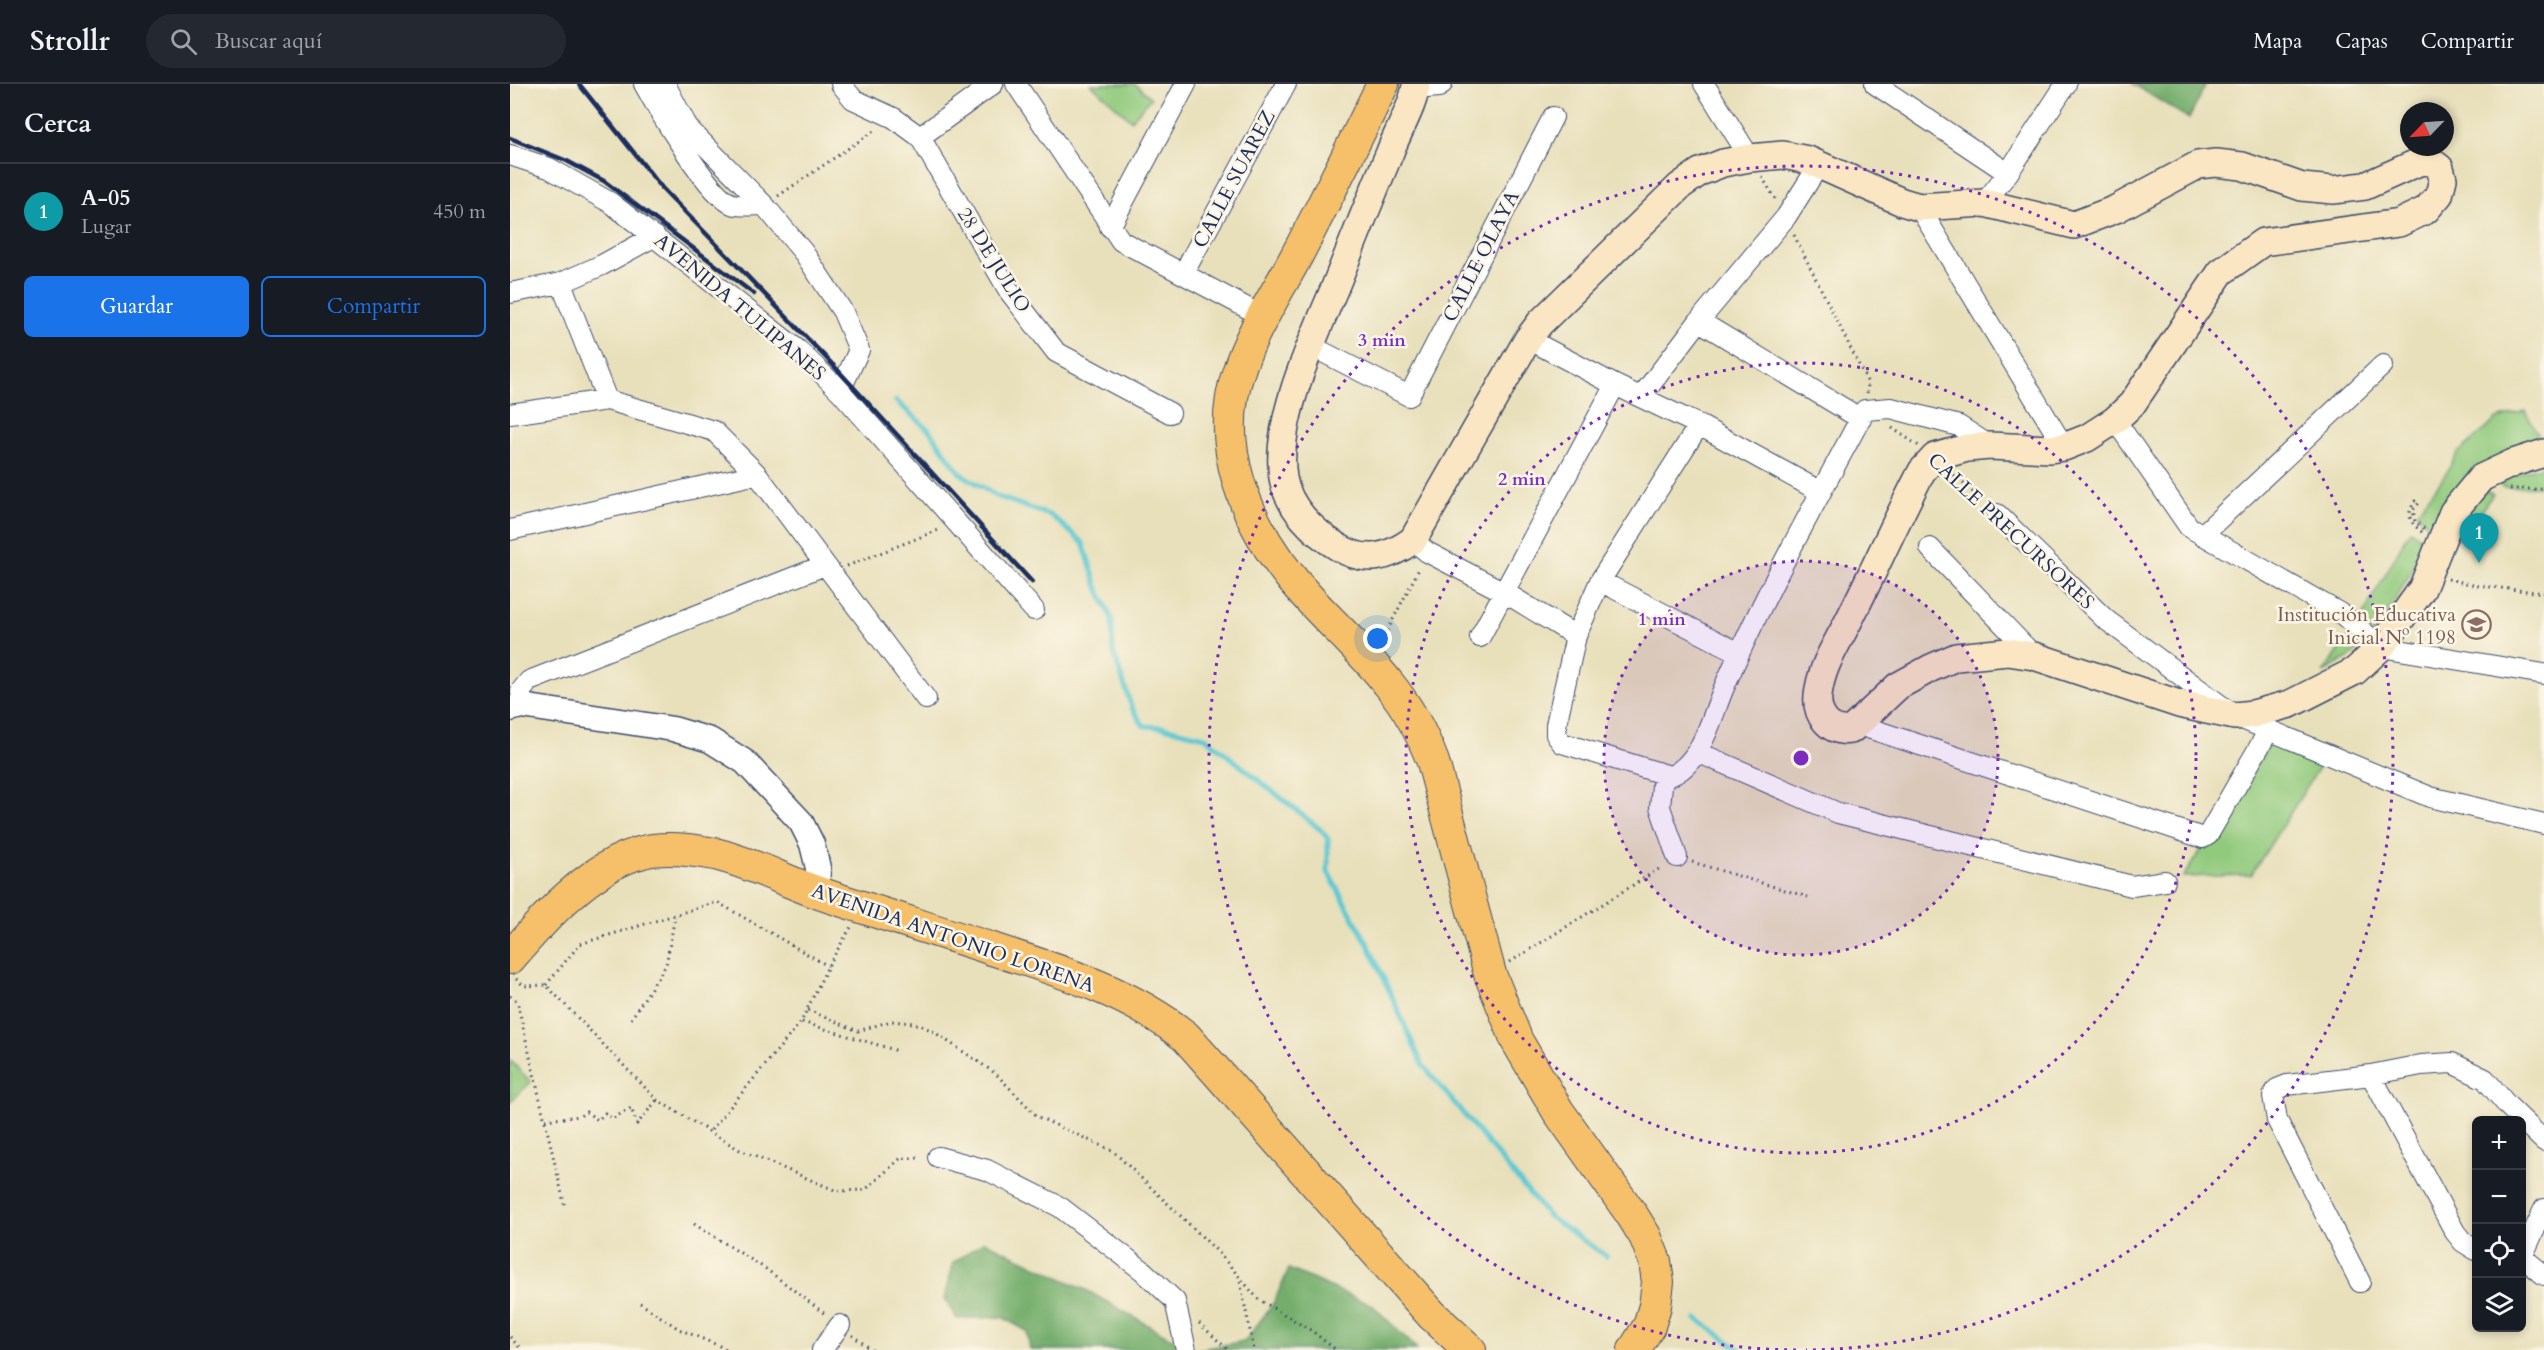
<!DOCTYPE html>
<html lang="es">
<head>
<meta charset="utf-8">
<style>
	:root { --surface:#171b24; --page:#242831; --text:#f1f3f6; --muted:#9ea1a6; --line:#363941; --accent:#1a73e8 }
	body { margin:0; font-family:Cardo,serif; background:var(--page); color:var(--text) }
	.controls { position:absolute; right:18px; bottom:18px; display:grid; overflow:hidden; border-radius:9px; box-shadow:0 3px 9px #0003 }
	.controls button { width:54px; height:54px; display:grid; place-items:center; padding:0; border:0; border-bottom:2px solid var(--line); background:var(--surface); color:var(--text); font:30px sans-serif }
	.compass { position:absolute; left:1890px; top:18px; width:54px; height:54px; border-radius:50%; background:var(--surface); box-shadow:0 3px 9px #0003; rotate:245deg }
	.you { position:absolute; left:868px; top:555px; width:21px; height:21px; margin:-15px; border:4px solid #fff; border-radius:50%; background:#1a73e8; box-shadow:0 0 0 9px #1a73e833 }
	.badge { display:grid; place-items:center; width:39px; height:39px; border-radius:50%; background:var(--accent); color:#fff; font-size:20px; font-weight:700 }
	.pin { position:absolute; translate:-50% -50px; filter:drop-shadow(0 2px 3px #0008) }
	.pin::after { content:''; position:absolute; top:32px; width:21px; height:18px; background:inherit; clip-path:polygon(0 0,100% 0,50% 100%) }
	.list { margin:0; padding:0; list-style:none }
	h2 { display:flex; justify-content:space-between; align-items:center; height:78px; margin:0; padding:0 24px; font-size:26px }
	h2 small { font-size:20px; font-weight:400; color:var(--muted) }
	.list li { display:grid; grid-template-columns:39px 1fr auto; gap:18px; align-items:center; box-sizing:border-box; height:96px; padding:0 24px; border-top:2px solid var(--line) }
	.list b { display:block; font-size:22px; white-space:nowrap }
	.list p { margin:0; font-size:20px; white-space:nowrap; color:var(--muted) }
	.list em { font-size:20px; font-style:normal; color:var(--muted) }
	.actions { display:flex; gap:12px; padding:18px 24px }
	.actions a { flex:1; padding:14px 0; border:2px solid var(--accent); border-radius:9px; text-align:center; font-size:21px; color:var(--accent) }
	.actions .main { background:var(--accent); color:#fff }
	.icon { flex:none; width:33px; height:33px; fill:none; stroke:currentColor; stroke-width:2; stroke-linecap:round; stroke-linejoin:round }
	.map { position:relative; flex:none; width:2034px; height:1266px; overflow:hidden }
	header { display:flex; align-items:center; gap:36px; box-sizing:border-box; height:84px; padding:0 30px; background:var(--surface); border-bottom:2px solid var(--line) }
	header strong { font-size:28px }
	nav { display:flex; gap:33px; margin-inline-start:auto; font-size:21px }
	.search { width:420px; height:54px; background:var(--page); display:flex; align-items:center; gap:15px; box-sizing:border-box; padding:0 21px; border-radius:33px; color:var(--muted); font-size:22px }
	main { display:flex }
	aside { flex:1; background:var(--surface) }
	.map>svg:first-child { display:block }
	.green { fill:#91ca7d; stroke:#567c6e; stroke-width:1.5 }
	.forest { fill:#74ae6c; stroke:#486e65; stroke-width:1.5 }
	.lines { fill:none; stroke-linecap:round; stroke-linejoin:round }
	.stream { stroke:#5cc8d2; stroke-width:5 }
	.minor-casing { stroke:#3a4a6c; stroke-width:22 }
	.tertiary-casing { stroke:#3a4a6c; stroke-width:27 }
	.secondary-casing { stroke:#3a4a6c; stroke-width:30 }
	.trunk-casing { stroke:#3a4a6c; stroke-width:34 }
	.path { stroke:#3a4a6c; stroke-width:3; stroke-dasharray:1.5 4.5; stroke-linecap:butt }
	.minor { stroke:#fff; stroke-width:20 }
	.tertiary { stroke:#fff; stroke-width:24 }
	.secondary { stroke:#fbe6c4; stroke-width:27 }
	.trunk { stroke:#f6c06b; stroke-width:32 }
	.rail { stroke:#1b2f5e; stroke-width:4.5 }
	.ring { fill:none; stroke:#7b2cbf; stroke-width:3; stroke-dasharray:3 6 }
	.labels { text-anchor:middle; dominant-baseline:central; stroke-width:5; stroke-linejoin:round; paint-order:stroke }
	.street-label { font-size:20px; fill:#1b2f5e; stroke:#fcf5e5 }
	.education-label { font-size:20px; fill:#785e54; stroke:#fcf5e5; text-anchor:end }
	.centre { fill:#7b2cbf; stroke:#fcf5e5; stroke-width:3 }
	.ring-label { font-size:18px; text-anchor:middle; font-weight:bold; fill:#7b2cbf; stroke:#fcf5e5; stroke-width:5; stroke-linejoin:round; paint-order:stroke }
</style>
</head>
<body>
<header>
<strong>Strollr</strong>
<div class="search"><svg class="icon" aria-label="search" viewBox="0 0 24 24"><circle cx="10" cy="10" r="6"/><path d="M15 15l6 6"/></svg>Buscar aquí</div>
<nav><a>Mapa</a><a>Capas</a><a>Compartir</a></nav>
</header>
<main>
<aside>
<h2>Cerca<small></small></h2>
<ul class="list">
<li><span class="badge" style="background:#0f9aa8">1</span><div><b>A-05</b><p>Lugar</p></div><em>450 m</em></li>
</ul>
<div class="actions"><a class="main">Guardar</a><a>Compartir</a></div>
</aside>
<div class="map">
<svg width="2034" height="1266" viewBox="0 0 2034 1266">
	<rect width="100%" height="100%" fill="#fcf5e5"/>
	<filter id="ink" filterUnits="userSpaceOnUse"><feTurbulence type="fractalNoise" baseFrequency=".0167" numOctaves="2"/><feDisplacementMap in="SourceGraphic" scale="12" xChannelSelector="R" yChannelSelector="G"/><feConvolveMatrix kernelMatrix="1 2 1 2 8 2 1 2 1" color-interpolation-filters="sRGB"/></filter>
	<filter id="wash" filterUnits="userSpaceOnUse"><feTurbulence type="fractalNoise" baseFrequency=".008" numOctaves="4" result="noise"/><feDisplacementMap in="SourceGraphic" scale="24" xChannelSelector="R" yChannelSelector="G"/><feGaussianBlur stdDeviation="1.35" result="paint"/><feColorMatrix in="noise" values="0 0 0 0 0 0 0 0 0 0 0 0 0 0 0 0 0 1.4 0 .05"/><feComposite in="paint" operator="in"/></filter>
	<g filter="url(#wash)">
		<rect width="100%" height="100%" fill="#e8e0bb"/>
		<!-- green -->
		<path class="green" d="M581,0H625L641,14L621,36Z
			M2015,327L2034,361L1922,447L1907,428L1934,393L1947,370L1987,335Z
			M2034,382V402L1995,403L1988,400L2009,389Z
			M1973,406L1983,410L1951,455L1941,454Z
			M1900,446L1910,453L1915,465L1864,551L1849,538Z
			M1845,545L1859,557L1840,573L1813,589Z
			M1763,655L1812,679L1741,791L1673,793Z
			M0,976L21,998L0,1018Z"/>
		<!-- forest -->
		<path class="forest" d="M1623,0H1696L1679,35Z
			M474,1157L576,1206L682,1266H520L517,1247L492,1233L447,1235L435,1215L443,1179Z
			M779,1185L863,1222L908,1266H686L735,1257L763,1220Z"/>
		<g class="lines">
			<!-- stream -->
			<path class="stream" d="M386,317L419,346L450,389L486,412L542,432L573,459L587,502L602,535L603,567L622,624L634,642L653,643L695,653L811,746L818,755V788L859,862L912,980L1038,1132L1096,1172
				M1187,1235L1231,1266"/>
		</g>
	</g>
	<g filter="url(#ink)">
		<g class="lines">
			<defs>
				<path id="minor" d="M134,0C147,24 199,112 222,120C231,123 245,121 254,121
					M155,0L178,44L254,121L294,169L333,228L349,266L330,307
					M331,0L343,15L384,34L410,53L499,207L546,268L660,329
					M506,0L611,157L754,233
					M1194,0L1240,74
					M1365,0L1498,89
					M905,5L929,3L932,0
					M410,53L483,0
					M0,71L39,84L101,119L288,266L330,307L524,526
					M1474,119L1498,89L1556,0
					M1409,123L1554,363
					M600,143L676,0
					M673,190L776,0
					M51,199L97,316
					M0,209L51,199L92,181L145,152
					M1189,237L1351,335
					M1018,255L1105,301L1189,341L1311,408
					M801,262L899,312L1043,33
					M1131,313L1189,237L1276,133L1309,81
					M0,330L97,316L204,347L247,390L416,615
					M1605,336L1679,443L1833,531L1871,563L2034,590
					M1189,341L1090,497L1066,552L1046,641V651L1052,659L1160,692C1191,680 1201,635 1213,606C1254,510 1306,418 1355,326L1381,324L1449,342L1480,362
					M1487,430L1595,535L1725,632L1920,713L2034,740
					M0,446L247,390
					M1692,451L1873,281
					M903,456L917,468L994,508L1066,552
					M1420,464L1524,572
					M1090,497L1229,569
					M970,553L1105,301
					M12,622L11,607L19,597L315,481
					M1349,641L1693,754L1698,751L1759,646
					M1187,668L1328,729L1622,802L1655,797
					M1153,691L1150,723L1167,773
					M1861,991L1945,1148L1953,1158L1966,1166
					M428,1073L477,1086L550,1123L632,1186L665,1217L676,1266
					M2012,1173L2034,1125
					M2012,1173L2034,1191
					M1850,1198L1767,1036L1763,1012L1767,1005L1777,1001L1861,991L1911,981L1942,979L1975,995L1997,1021L2034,1057
					M312,1266L330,1241"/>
				<path id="tertiary" d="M0,625L12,622L163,645L200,656L235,678L291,738L302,760L308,784L307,809"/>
				<path id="secondary" d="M906,0C905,19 887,49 880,68C861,113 843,158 825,203C803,256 764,337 773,394C778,423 803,448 828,463C856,480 878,474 903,456L1018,255L1030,239L1170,102L1190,88L1213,79L1240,74L1273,71L1298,76L1392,118L1409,123L1474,119L1564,141L1606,125L1688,81L1706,79L1732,82L1792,103L1823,106L1855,102L1911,77L1922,78L1930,84L1933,95L1929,111L1916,126L1889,139L1753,158L1711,188L1622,320L1605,336L1577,354L1554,363L1540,365L1480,362L1457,364L1425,373L1412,387C1387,435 1365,484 1341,532C1328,559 1311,581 1308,612C1306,632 1320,649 1341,646L1388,602L1421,584L1446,573L1498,568L1524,572L1669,620L1725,632L1743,630L1780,620L1845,587L1871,563L1912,505L1943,428L1971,394L2003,379L2034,369"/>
				<path id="trunk" d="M873,0C845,57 817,114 787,171C767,209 741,247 728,289C704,363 736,438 782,495C812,532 849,562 878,599C897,622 912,649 923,678L980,890L1007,957L1048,1027L1122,1131L1135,1152L1145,1177L1148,1198L1145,1222L1139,1242L1124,1266
					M0,874C33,835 81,781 133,768C154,762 183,766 205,770C243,779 278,799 315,811C369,829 424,846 479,864C547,886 619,907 676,953L922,1231L960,1266"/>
			</defs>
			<!-- minor casing -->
			<use href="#minor" class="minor-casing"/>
			<!-- tertiary casing -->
			<use href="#tertiary" class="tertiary-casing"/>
			<!-- secondary casing -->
			<use href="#secondary" class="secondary-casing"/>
			<!-- trunk casing -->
			<use href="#trunk" class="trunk-casing"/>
			<!-- path -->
			<path class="path" d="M1252,93L1266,116
				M268,112L367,45
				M1284,151L1358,299L1357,310
				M1382,344L1409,362
				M1444,391L1475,419
				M2000,405H2034
				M1912,448C1899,438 1896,430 1905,417L1909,419L1903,426L1905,438L1915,445
				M1958,452L1964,443
				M337,482L431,445
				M1938,495L1964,501L2034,509
				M874,558L876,549L910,483
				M1182,778L1298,813
				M1000,878L1152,783
				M6,895L14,902L36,901L147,1016L230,1066L327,1107L355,1106L391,1074H411
				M36,901L70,860L207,818L318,882
				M0,912L7,917L55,1123
				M298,926L348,947L381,937L404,939L421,946L485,989L528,1033L603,1067L709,1169L748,1215L802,1247L826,1266
				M121,935L156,881L165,832
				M292,938L388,967
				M35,1036L70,1032L76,1028L88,1036L95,1029L102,1035L121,1024L127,1040L147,1016
				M201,1046L291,938L318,882L341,843
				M184,1140L256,1185L315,1230
				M730,1198L744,1266
				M130,1219L169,1245L219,1266
				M689,1239L718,1266
				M342,1251L362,1266
				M0,1253L12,1266"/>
			<!-- minor -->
			<use href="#minor" class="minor"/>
			<!-- tertiary -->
			<use href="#tertiary" class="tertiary"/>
			<!-- secondary -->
			<use href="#secondary" class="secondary"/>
			<!-- trunk -->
			<use href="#trunk" class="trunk"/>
			<!-- rail -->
			<path class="rail" d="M69,0L152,104L324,282L522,498
				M0,54L57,77L94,97L244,210"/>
		</g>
	</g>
	<!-- distance rings -->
	<circle cx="1291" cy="674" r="197" fill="#7b2cbf" fill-opacity=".12"/>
	<g class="ring">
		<circle cx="1291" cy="674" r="197"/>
		<circle cx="1291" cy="674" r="395"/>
		<path d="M1286 1266A592 592 0 1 1 1296 1266"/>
	</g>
	<!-- icons -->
	<defs>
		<symbol id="school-ring" viewBox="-11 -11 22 22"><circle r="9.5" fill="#fcf5e5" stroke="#8d6e63" stroke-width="1.5"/><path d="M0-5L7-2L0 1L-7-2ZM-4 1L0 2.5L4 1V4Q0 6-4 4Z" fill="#8d6e63"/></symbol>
	</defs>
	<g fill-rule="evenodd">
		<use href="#school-ring" x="1950" y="524" width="33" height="33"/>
	</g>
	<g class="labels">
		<!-- street labels -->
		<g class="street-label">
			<text transform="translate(724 95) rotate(-62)">CALLE SUAREZ</text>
			<text transform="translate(971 172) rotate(-63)">CALLE OLAYA</text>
			<text transform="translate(484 176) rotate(58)">28 DE JULIO</text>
			<text transform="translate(230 223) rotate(40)">AVENIDA TULIPANES</text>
			<text transform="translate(1501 447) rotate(43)">CALLE PRECURSORES</text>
			<text transform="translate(443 854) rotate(19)">AVENIDA ANTONIO LORENA</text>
		</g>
		<!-- education labels -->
		<g class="education-label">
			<text x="1946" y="530">Institución Educativa<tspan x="1946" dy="23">Inicial Nº 1198</tspan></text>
		</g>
	</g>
	<circle cx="1291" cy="674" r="9" class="centre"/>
	<g class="ring-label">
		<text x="872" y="262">3 min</text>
		<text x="1012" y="401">2 min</text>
		<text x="1152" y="541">1 min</text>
	</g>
</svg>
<div class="controls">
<button>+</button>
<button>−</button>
<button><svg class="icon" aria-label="locate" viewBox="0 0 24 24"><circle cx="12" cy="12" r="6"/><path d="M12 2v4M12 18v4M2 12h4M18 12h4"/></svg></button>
<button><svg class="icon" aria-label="layers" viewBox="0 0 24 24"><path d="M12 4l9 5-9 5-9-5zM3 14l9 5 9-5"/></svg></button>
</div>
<svg class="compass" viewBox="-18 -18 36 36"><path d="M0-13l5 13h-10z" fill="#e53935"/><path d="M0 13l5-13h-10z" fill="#9ea1a6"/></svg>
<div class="you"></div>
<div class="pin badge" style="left:1969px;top:479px;background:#0f9aa8">1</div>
</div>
</main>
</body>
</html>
